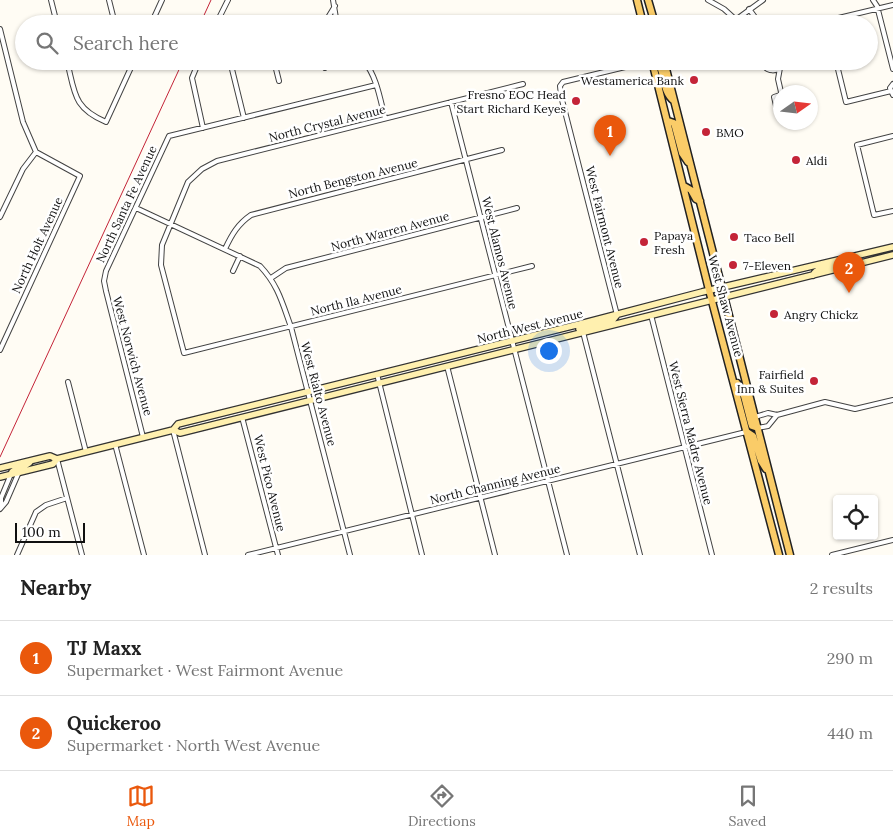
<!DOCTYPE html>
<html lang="en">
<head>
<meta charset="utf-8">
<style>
	:root { --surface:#fff; --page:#f6f6f6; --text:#222; --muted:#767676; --line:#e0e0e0; --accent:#ea580c }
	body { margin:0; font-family:Lora,serif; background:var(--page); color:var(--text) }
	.controls { position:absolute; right:15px; bottom:15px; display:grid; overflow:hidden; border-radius:5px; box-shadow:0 1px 4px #0004 }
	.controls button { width:45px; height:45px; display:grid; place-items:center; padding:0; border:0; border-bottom:1px solid var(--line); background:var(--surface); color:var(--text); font:25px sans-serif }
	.compass { position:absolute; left:773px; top:85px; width:45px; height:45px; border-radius:50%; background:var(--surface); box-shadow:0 1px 4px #0004; rotate:76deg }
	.scale { position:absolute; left:15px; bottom:12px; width:70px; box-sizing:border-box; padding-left:5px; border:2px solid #101010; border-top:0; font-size:14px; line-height:18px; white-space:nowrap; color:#101010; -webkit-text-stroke:4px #fff; paint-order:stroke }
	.you { position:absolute; left:548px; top:350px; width:18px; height:18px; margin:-12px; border:4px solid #fff; border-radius:50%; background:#1a73e8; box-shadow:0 0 0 8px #1a73e833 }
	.badge { display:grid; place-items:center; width:32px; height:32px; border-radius:50%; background:var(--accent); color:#fff; font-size:16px; font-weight:700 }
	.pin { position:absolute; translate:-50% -41px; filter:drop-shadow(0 1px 2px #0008) }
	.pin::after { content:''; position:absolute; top:26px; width:18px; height:15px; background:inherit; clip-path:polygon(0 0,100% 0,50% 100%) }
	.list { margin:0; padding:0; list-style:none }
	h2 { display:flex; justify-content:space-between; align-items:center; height:65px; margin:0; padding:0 20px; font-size:21px }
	h2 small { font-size:16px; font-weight:400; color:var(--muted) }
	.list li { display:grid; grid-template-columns:32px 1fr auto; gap:15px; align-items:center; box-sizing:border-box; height:75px; padding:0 20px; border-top:1px solid var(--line) }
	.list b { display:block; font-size:19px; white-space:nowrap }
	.list p { margin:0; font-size:16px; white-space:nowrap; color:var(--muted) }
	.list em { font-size:16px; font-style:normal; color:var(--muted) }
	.icon { flex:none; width:28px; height:28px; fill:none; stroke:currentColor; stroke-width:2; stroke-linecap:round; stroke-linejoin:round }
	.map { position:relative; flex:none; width:893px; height:555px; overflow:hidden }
	.search { position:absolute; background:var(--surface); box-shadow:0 1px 4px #0004; left:15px; right:15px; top:15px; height:55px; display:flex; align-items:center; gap:12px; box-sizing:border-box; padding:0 18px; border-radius:28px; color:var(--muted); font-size:19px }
	.sheet { height:215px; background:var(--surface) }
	nav { display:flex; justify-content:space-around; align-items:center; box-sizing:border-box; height:70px; border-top:1px solid var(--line); background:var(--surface); font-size:14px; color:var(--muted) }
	nav a { display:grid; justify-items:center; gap:2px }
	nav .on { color:var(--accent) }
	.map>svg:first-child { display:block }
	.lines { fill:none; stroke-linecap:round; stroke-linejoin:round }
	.minor-casing { stroke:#434343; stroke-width:6 }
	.secondary-casing { stroke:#323232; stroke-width:8 }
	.primary-casing { stroke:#212121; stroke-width:9 }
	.minor { stroke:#fff; stroke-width:4 }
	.secondary { stroke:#fff0af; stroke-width:5.5 }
	.primary { stroke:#facc68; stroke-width:6 }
	.rail { stroke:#c42438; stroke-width:1 }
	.poi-dot { fill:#c42438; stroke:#fff; stroke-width:2 }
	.labels { text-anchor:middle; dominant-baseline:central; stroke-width:5; stroke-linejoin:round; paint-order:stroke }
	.poi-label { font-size:12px; fill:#101010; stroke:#fff; text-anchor:start }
	.street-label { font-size:12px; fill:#101010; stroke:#fff }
</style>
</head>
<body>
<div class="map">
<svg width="893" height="555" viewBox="0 0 893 555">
	<rect width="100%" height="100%" fill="#fffcf4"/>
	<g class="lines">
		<defs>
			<path id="minor" d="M51,0L57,24
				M109,0L115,24
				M333,0L337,24
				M708,0L724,9L735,19
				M873,0L877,6L893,69
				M749,9L760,24
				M151,24L162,0
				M216,24L228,0
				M324,24L335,6
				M730,24L763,0
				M827,24L826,21L893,5
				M0,29L23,122L36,152L80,176L0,350
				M67,61C75,93 73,108 106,122L134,61
				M199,61L192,78L203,128
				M230,61L244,118
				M274,61L279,81
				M322,61L325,68
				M364,61C377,77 380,99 385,118
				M760,61C767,73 778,74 784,61
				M836,61L846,102L891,91
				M780,68L778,79L781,92
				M523,84L217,161L202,169L188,182L162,245L161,265L184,353L532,266
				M893,84L890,88L893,95
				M792,92H797
				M780,95L774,97L777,110L780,109
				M451,102L567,555
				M893,136L857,145L874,215L893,211
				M136,208L260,266C278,285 282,302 291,327L350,555
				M0,217L23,169L36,152
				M225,249C232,234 238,224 251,215L502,150
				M233,271L240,256
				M271,278L286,268L517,208
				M617,315L561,96L560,86L563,82L650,61
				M651,315L712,555
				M583,332L640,555
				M447,366L495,555
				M377,374L422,555
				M68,382L86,452
				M242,417L278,555
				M755,417L768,413L777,415L825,402L855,409L893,400
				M758,428L768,426L777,415
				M173,430L205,555
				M143,437L106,291L104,281L106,271L169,136L376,85
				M115,444L144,555
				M57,459L82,555
				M1,507V498L11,474
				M0,509L6,502L19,472
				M17,555L36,512L46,505L67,498
				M248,555L746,432
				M832,555L893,540"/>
			<path id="secondary" d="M813,275C820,263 841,269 850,257
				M579,329L612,321L617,315
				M173,430L180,433L893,255
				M0,468L50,456L57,459
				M12,472C18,466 26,468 31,461
				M0,477L53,464L57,459L173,430L178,424L584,323L702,292L893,247"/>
			<path id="primary" d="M637,0L643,24
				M648,0L655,24
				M652,61L709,290L779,555
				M655,61C667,70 660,90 674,101
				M664,61L790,555
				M668,121L674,123L682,153L688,162
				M684,186L691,190L696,199L700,201
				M737,383L744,396L751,423L752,426L758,428
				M747,432L753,436L761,461L766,469"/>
		</defs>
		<!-- minor casing -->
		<use href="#minor" class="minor-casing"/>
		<!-- secondary casing -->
		<use href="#secondary" class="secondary-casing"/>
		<!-- primary casing -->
		<use href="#primary" class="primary-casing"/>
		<!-- minor -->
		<use href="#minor" class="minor"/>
		<!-- secondary -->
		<use href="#secondary" class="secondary"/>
		<!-- primary -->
		<use href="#primary" class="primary"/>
		<!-- rail -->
		<path class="rail" d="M200,24L211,0
			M0,457L183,61"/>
	</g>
	<!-- markers -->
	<g class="poi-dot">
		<circle cx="694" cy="80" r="5"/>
		<circle cx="576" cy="101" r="5"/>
		<circle cx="706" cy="132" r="5"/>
		<circle cx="796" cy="160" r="5"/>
		<circle cx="734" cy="237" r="5"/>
		<circle cx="644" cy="242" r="5"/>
		<circle cx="733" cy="265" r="5"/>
		<circle cx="774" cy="314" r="5"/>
		<circle cx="814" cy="381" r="5"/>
	</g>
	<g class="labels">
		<!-- poi labels -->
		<g class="poi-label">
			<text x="684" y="80" text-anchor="end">Westamerica Bank</text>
			<text x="566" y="94" text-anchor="end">Fresno EOC Head<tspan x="566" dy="14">Start Richard Keyes</tspan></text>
			<text x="716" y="132">BMO</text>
			<text x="806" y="160">Aldi</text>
			<text x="654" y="235">Papaya<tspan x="654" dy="14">Fresh</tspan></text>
			<text x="744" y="237">Taco Bell</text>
			<text x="743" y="265">7-Eleven</text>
			<text x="784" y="314">Angry Chickz</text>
			<text x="804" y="374" text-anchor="end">Fairfield<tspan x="804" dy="14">Inn &amp; Suites</tspan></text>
		</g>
		<!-- street labels -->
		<g class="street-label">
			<text transform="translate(327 123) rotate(-14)">North Crystal Avenue</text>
			<text transform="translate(353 178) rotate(-14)">North Bengston Avenue</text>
			<text transform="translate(126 204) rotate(-65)">North Santa Fe Avenue</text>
			<text transform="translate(605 227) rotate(76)">West Fairmont Avenue</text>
			<text transform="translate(390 231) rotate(-15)">North Warren Avenue</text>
			<text transform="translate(37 245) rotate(-65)">North Holt Avenue</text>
			<text transform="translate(500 253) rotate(76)">West Alamos Avenue</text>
			<text transform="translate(356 300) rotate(-14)">North Ila Avenue</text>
			<text transform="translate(726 306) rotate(75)">West Shaw Avenue</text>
			<text transform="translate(530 326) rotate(-14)">North West Avenue</text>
			<text transform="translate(133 356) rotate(75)">West Norwich Avenue</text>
			<text transform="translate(319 394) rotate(75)">West Rialto Avenue</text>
			<text transform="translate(691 433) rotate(76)">West Sierra Madre Avenue</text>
			<text transform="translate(270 483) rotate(76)">West Pico Avenue</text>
			<text transform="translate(495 484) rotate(-14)">North Channing Avenue</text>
		</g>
	</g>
</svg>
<div class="controls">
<button><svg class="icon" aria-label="locate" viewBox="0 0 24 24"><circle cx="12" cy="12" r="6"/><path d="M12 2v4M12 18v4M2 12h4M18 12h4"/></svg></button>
</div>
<svg class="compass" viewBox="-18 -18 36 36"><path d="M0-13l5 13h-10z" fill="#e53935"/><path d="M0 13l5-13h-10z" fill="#767676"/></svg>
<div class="scale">100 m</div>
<div class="you"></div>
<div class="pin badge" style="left:610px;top:156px">1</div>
<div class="pin badge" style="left:849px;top:293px">2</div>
<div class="search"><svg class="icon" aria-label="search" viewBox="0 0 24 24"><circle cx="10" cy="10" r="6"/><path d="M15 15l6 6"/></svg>Search here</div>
</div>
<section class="sheet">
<h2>Nearby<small>2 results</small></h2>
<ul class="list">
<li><span class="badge">1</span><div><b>TJ Maxx</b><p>Supermarket · West Fairmont Avenue</p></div><em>290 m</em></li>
<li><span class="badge">2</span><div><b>Quickeroo</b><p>Supermarket · North West Avenue</p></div><em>440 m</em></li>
</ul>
</section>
<nav>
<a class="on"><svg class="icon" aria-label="map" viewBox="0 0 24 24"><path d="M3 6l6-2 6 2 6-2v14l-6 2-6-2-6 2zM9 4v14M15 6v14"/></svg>Map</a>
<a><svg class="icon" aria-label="directions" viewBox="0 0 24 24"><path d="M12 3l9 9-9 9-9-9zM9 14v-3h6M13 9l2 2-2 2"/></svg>Directions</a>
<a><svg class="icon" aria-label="saved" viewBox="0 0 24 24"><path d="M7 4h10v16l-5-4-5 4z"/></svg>Saved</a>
</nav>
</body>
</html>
